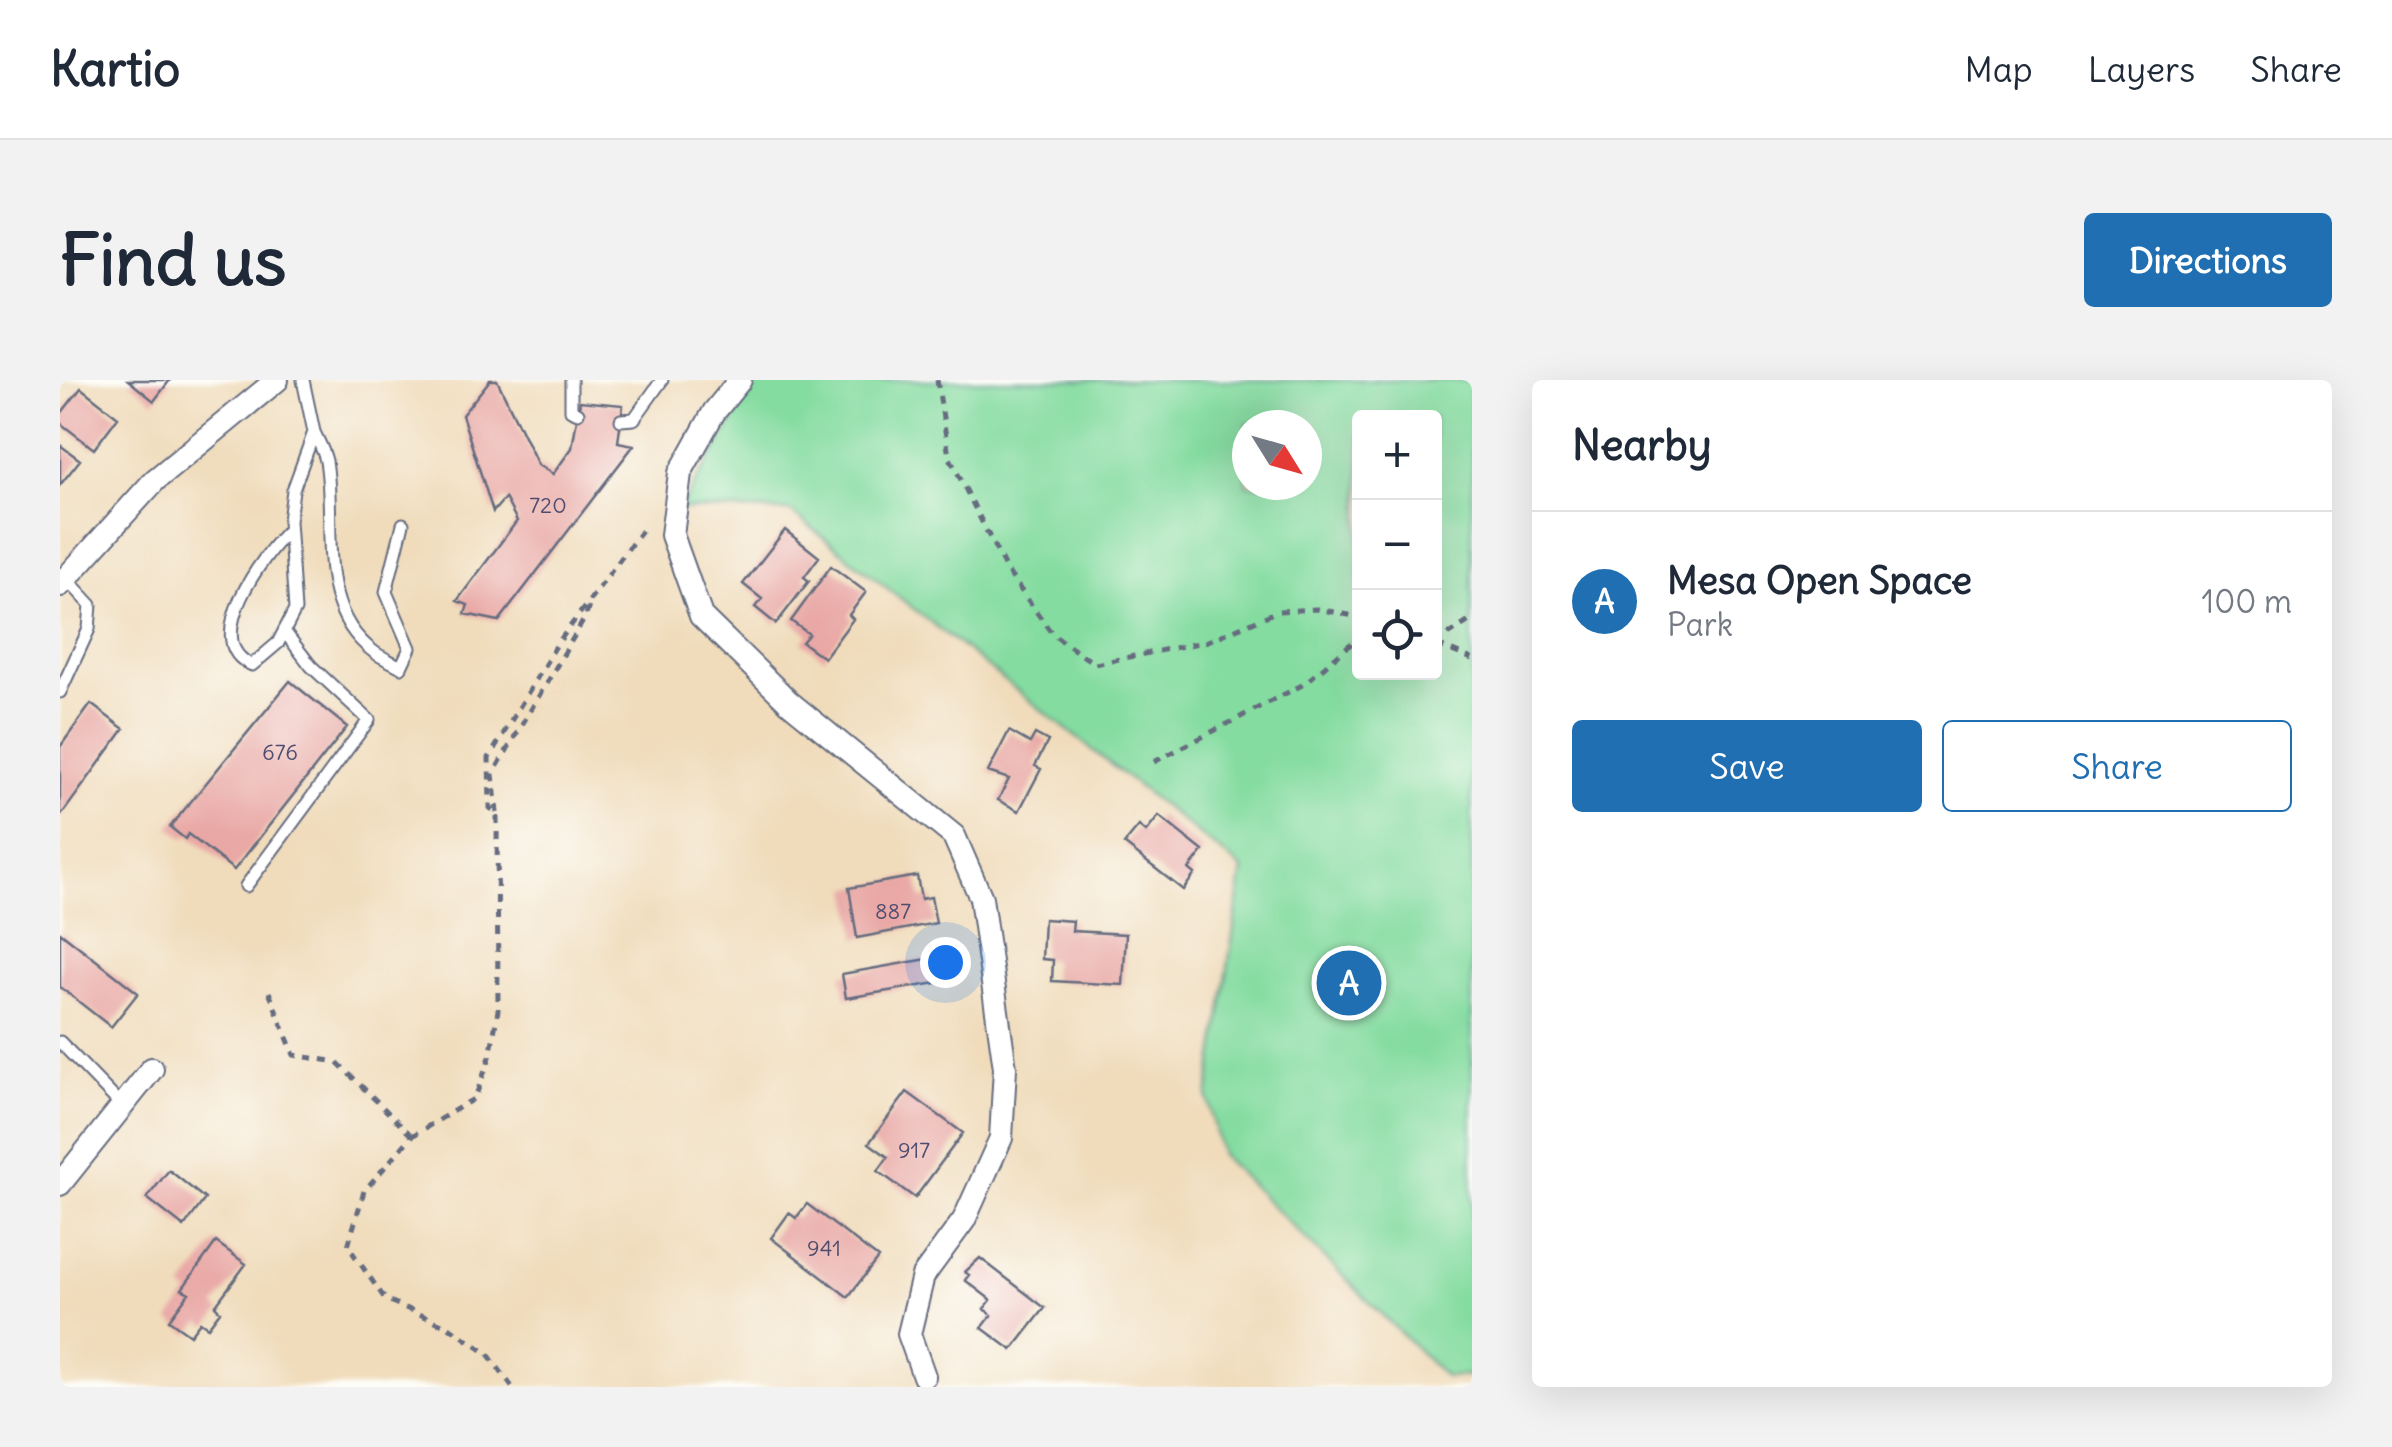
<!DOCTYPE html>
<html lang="en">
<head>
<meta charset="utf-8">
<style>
	:root { --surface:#fff; --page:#f2f2f3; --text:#1f2937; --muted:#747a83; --line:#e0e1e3; --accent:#1f6fb2 }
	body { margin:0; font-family:Delius,sans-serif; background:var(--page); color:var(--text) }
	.controls { position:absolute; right:30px; top:30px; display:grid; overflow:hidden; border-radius:10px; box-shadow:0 10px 40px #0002 }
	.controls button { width:90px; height:90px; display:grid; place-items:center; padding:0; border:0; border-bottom:2px solid var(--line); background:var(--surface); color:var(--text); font:50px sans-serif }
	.compass { position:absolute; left:1172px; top:30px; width:90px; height:90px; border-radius:50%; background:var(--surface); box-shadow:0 10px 40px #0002; rotate:127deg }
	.you { position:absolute; left:885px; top:582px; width:35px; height:35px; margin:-25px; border:8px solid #fff; border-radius:50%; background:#1a73e8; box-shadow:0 0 0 15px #1a73e833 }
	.badge { display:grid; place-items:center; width:65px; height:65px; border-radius:50%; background:var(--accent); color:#fff; font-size:32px; font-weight:700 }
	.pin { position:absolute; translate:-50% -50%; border:5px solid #fff; box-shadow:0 2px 10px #0006 }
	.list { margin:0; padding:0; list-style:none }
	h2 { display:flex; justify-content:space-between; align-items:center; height:130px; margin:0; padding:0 40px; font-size:42px }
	h2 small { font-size:32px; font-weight:400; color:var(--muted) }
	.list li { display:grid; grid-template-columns:65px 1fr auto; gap:30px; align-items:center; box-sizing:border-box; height:180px; padding:0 40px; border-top:2px solid var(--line) }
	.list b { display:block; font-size:38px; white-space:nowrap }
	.list p { margin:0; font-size:32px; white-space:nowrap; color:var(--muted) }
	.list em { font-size:32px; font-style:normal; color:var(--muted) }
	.actions { display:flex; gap:20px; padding:30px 40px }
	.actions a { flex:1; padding:22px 0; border:2px solid var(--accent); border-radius:10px; text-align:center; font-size:35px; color:var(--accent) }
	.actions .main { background:var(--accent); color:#fff }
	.icon { flex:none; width:55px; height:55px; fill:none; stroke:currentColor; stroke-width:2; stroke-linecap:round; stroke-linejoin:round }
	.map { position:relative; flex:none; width:1412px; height:1007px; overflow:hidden; border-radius:10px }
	header { display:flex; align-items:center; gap:60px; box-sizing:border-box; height:140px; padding:0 50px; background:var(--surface); border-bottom:2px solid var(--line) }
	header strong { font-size:48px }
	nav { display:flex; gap:55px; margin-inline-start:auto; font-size:35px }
	.intro { display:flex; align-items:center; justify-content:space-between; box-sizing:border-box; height:240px; padding:0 60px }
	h1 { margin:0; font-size:70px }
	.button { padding:25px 45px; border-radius:10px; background:var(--accent); color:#fff; font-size:35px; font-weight:700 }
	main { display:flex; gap:60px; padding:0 60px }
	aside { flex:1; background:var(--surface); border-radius:10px; box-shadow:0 10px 40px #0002 }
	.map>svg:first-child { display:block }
	.green { fill:#84dca0; stroke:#50867f; stroke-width:2.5; fill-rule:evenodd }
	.building { fill:#e9a8a5 }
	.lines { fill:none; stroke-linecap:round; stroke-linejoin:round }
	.service-casing { stroke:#666c7f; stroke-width:15 }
	.minor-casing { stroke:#666c7f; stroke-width:26 }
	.path { stroke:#666c7f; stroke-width:5; stroke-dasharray:8 8; stroke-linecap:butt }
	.service { stroke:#fff; stroke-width:11 }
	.minor { stroke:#fff; stroke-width:22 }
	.labels { text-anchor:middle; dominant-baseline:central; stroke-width:8; stroke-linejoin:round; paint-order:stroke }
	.number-label { font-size:22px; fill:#4e4d70 }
</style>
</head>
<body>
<header>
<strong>Kartio</strong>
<nav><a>Map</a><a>Layers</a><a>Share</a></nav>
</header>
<div class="intro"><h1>Find us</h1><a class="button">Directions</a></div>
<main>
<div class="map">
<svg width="1412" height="1007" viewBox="0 0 1412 1007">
	<rect width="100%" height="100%" fill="#fdfcf7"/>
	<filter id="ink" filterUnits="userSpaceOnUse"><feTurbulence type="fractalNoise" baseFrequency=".01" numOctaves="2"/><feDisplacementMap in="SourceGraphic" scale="20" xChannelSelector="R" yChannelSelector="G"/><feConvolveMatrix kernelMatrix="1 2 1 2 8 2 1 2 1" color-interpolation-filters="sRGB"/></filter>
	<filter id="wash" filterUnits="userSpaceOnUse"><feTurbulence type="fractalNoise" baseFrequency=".0048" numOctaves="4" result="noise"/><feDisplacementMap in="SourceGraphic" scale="40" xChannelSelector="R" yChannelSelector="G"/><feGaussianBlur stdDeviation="2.25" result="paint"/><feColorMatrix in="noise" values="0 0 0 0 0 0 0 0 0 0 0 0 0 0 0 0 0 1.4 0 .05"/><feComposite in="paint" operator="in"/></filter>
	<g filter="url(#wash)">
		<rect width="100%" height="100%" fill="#f0dcbb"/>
		<!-- green -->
		<path class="green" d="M697,0H1412V995L1385,997L1161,775L1148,717L1183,489L730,131L620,129ZM1300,38H1374V292H1300ZM1187,45H1247V105H1187Z"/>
		<g id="blocks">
			<!-- building -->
			<path class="building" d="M68,0H110L94,21Z
				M430,0H437L478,85L493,94L512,68L520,21L563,25L558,62L574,65L439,241L405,234L408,225L397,221L457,141L445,118L433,132L402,35Z
				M21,8L58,37L34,69L0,43V35Z
				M0,65L20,80L0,105Z
				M725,150L759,177L744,197L749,201L716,244L695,227L702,219L683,204Z
				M771,186L806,212L789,235L793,239L764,278L742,262L749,254L731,241Z
				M230,301L287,347L174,490L128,454L125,459L110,447Z
				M31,324L64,349L0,437V367Z
				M949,351L970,363L975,354L988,361L975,386L981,389L959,431L938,420L949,399L928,392Z
				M1099,436L1143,471L1129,489L1135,494L1123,510L1064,464L1079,446L1086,452Z
				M857,496L861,519L871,517L876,543L797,558L789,508Z
				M984,539L1013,541L1012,551L1066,554L1063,605L992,601L993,580L982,579Z
				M0,552L78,613L51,647L0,607Z
				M879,577L883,602L786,618L782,594Z
				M847,712L903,753L855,818L818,791L828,777L809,763Z
				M109,790L145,819L124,847L87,818Z
				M747,824L818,878L788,917L711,858L729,833L736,838Z
				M156,862L186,884L155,926L160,931L148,947L140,942L130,955L109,940L129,913L122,909Z
				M920,878L985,928L952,970L922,948L932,935L924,929L931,920L905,900L909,895L905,892Z"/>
		</g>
	</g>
	<g filter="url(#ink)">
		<use href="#blocks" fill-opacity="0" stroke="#666c7f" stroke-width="2.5"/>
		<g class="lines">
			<defs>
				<path id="service" d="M511,0V30L518,33
					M561,40L574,39L602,0
					M254,52C258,61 264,71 266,81C277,145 253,227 314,272C322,278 333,282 341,287L350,268L326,212L343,144
					M229,150C204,173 138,263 192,285L218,263L235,230L229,141L233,110L254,52L243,0
					M0,312L29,249L31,225L6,198
					M186,506L309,340L251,286L224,251
					M0,662L62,726"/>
				<path id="minor" d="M680,0L654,32L620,93L612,155L641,236L729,322L894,456L921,518L945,688L941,758L904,840L863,896L849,954L864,996
					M0,205L95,100L217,0
					M0,804L92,689"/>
			</defs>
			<!-- service casing -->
			<use href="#service" class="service-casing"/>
			<!-- minor casing -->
			<use href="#minor" class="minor-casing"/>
			<!-- path -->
			<path class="path" d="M877,0L889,76L945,188L993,255L1035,284L1148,261L1218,231L1257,229L1300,237
				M1375,264L1412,239
				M1377,265L1412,279
				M1094,382L1244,304L1300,256
				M437,433L433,394L526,236L530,222
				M209,612L234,675L277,682L352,756
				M452,1007L428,974L389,947L325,919L288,866L304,811L352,756L415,718L430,677L438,630L437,433L430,428L429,378L497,264L582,150"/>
			<!-- service -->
			<use href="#service" class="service"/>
			<!-- minor -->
			<use href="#minor" class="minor"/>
		</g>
	</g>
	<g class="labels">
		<!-- number labels -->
		<g class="number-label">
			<text x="488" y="125">720</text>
			<text x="220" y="372">676</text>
			<text x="833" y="531">887</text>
			<text x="854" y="770">917</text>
			<text x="764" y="868">941</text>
		</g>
	</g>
</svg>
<div class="controls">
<button>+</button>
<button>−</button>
<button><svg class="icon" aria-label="locate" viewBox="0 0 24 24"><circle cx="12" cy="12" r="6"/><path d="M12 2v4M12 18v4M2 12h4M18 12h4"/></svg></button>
</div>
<svg class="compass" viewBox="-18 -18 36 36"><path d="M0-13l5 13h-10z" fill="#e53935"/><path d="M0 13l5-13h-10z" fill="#747a83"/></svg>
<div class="you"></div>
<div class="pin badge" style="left:1289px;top:603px">A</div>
</div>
<aside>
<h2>Nearby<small></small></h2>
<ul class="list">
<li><span class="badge">A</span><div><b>Mesa Open Space</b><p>Park</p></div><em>100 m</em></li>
</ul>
<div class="actions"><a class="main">Save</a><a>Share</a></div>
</aside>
</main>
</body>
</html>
